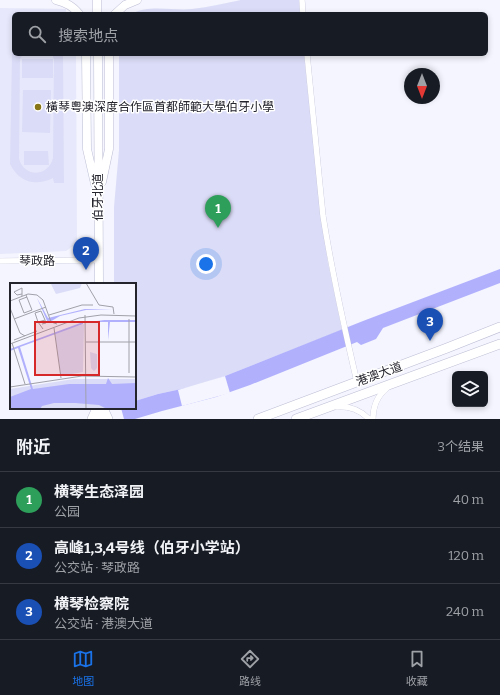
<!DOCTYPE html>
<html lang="zh">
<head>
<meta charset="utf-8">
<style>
	:root { --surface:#171b24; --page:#20242c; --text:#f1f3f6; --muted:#9ea1a6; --line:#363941; --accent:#1a73e8 }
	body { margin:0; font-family:Bitter,"Noto Sans SC",serif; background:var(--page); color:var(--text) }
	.controls { position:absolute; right:12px; bottom:12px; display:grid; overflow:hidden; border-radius:6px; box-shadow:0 2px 6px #0003 }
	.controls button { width:36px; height:36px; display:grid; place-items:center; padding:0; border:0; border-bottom:1px solid var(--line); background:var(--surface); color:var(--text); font:20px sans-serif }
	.compass { position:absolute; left:404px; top:68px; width:36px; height:36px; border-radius:50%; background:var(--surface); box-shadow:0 2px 6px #0003; rotate:180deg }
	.you { position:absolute; left:206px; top:264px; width:14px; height:14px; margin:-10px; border:3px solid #fff; border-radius:50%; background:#1a73e8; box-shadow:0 0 0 6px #1a73e833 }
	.badge { display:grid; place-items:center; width:26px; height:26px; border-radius:50%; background:var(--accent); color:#fff; font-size:13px; font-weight:700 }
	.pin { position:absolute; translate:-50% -33px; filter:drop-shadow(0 1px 2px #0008) }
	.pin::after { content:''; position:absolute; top:21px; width:14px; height:12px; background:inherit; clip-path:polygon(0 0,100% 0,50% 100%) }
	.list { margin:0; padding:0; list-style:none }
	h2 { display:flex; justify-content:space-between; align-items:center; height:52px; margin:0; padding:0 16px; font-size:17px }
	h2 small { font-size:13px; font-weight:400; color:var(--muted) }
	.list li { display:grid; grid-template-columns:26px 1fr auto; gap:12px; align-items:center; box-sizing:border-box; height:56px; padding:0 16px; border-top:1px solid var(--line) }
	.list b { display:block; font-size:15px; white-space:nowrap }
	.list p { margin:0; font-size:13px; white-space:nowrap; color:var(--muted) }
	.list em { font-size:13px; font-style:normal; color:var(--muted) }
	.icon { flex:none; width:22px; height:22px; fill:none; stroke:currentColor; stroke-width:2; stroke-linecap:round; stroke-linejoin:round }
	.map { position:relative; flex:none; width:500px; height:419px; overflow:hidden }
	.search { position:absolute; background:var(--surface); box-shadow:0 2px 6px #0003; left:12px; right:12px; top:12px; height:44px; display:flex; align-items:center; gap:10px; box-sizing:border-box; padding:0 14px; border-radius:6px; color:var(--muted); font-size:15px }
	.sheet { height:220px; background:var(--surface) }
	nav { display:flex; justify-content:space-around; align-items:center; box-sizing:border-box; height:56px; border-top:1px solid var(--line); background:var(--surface); font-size:11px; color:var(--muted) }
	nav a { display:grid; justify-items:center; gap:2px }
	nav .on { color:var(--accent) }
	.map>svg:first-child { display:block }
	.built { fill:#e7e8fb }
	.green { fill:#dbdcf7 }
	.water { fill:#b1b0fd }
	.pier { fill:#f4f5fe }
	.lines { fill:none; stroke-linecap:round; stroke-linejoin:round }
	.minor-casing { stroke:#bdbed5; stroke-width:6 }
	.secondary-casing { stroke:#bdbed5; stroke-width:9 }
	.primary-casing { stroke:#bdbed5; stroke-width:10 }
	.minor { stroke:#fff; stroke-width:5.5 }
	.secondary { stroke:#fff; stroke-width:8 }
	.primary { stroke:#fff; stroke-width:9 }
	.poi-dot { fill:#877518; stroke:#fff; stroke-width:1.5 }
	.labels { text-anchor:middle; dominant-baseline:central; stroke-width:3; stroke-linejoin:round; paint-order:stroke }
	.poi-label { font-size:12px; fill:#24242d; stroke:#fff; text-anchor:start }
	.street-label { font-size:12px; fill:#24242d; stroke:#fff }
	.inset-road { fill:none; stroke:#a1a1aa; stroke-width:1 }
	.view { fill:#d62828; fill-opacity:0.15; stroke:#d62828; stroke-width:2 }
	.inset-edge { fill:none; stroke:#24242d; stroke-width:2 }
</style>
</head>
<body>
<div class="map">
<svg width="500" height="419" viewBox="0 0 500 419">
	<rect width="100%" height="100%" fill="#f4f5fe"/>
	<!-- built -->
	<path class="built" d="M0,8L66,9V14H14V54H76L77,243L66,251L0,254Z"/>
	<!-- green -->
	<path class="green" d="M241,0H299L300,14H131C150,4 172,11 192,9C209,7 225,3 241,0Z
		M14,49V54H23L20,59L19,159C25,178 48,177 53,158L54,59L52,54H62L63,56L64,183H54L53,178C35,187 19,182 10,164L12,54Z
		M119,54H304L321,217L328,263L342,330L225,376L195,386L158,394L135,401V284H114V207L119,150Z
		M22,59H53V78H22Z
		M23,90H51L50,133L22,132Z
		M24,151H48L49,165H24Z"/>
	<!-- water -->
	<path class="water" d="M500,269V283L383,328L376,339L361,345L357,342L250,385L216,397L162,411L135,419H124L121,408H135V401L158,394L195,386L225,376L363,321Z"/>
	<!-- pier -->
	<path class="pier" d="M225,376L230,393L182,406L178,390Z"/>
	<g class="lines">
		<defs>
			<path id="minor" d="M302,0L303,14
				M307,54L323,216C332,272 344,327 357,382
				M0,261L99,260
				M337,407C350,406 360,410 369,419
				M373,419C373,406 377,396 387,388"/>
			<path id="secondary" d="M56,0C65,2 73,6 79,14
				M97,0V14
				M115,14L125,5L137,0
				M86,54L87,149L95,184
				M98,54L99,284
				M102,182L109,149V54
				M100,408V419"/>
			<path id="primary" d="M103,408L108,419
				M92,419L97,408
				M258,419L447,348L500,327
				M296,419L500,344"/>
		</defs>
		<!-- minor casing -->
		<use href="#minor" class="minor-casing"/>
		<!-- secondary casing -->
		<use href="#secondary" class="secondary-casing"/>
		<!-- primary casing -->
		<use href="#primary" class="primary-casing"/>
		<!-- minor -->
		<use href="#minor" class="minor"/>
		<!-- secondary -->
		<use href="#secondary" class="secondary"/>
		<!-- primary -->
		<use href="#primary" class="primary"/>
	</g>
	<!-- markers -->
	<circle class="poi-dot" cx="38" cy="107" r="4"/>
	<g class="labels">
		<!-- poi labels -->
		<g class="poi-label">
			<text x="46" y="107">橫琴粵澳深度合作區首都師範大學伯牙小學</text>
		</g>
		<!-- street labels -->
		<g class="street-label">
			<text transform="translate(98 197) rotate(-90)">伯牙北道</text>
			<text x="37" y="261">琴政路</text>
			<text transform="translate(379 374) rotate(-20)">港澳大道</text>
		</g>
	</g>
	<!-- overview -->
	<g transform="translate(10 283)">
		<rect width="126" height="126" fill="#f4f5fe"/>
		<path d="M38,0H72L70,5L46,11L41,1ZM74,41L73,89L51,93L45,50ZM80,69L87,71V85L84,88L81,85ZM64,96H126V126H0V106Z" fill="#dbdcf7"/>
		<path d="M27,15L38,35L75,26L102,27H76L50,33L38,40ZM94,37H126V39H100L98,57V39H80ZM73,39V41L10,64L23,106L59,101H96L98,95L102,101L126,100V126H97L89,122L65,120H44L32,123L30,126H0V114L21,106L8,65L0,68V66Z" fill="#b1b0fd"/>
		<path class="inset-road" d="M76,0L89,22L103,24L104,31M12,11L7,12L4,9L12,5V13M16,12L22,27L14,30L9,17L17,14M0,18L18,11L27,12L33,17L41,39L47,41M0,25L10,50L15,53M39,32L72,22H83M75,32L76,126M4,36L36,24M119,36V90M28,39L25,30L31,28L35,37M32,41L36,40L35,37L28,39L33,46M44,45L51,95M4,57L27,48M76,59H126M2,60L15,101M0,61L69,35L91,32L126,33M0,104L72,93L126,94"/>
		<path class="view" d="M25,39H89V92H25Z"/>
		<rect width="126" height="126" class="inset-edge"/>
	</g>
</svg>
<div class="controls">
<button><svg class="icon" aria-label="layers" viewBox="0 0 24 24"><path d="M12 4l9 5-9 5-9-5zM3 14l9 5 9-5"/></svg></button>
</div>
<svg class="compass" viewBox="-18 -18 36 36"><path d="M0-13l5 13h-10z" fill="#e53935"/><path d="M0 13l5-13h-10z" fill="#9ea1a6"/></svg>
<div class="you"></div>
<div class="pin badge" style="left:218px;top:228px;background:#2e9e5b">1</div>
<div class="pin badge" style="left:86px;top:270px;background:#1a4fb4">2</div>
<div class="pin badge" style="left:430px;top:341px;background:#1a4fb4">3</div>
<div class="search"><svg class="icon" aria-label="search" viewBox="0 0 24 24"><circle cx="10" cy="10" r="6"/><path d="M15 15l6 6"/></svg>搜索地点</div>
</div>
<section class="sheet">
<h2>附近<small>3个结果</small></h2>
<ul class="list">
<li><span class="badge" style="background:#2e9e5b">1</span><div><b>横琴生态泽园</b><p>公园</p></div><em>40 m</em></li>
<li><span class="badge" style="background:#1a4fb4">2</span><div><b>高峰1,3,4号线（伯牙小学站）</b><p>公交站 · 琴政路</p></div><em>120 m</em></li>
<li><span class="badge" style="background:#1a4fb4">3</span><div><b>横琴检察院</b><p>公交站 · 港澳大道</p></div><em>240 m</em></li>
</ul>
</section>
<nav>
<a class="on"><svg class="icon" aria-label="map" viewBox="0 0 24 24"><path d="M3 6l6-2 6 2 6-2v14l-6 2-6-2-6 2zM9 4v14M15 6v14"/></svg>地图</a>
<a><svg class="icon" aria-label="directions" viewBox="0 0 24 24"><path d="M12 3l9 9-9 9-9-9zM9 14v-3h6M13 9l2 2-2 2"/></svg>路线</a>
<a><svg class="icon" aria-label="saved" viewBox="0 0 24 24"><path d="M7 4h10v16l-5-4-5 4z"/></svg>收藏</a>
</nav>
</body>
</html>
